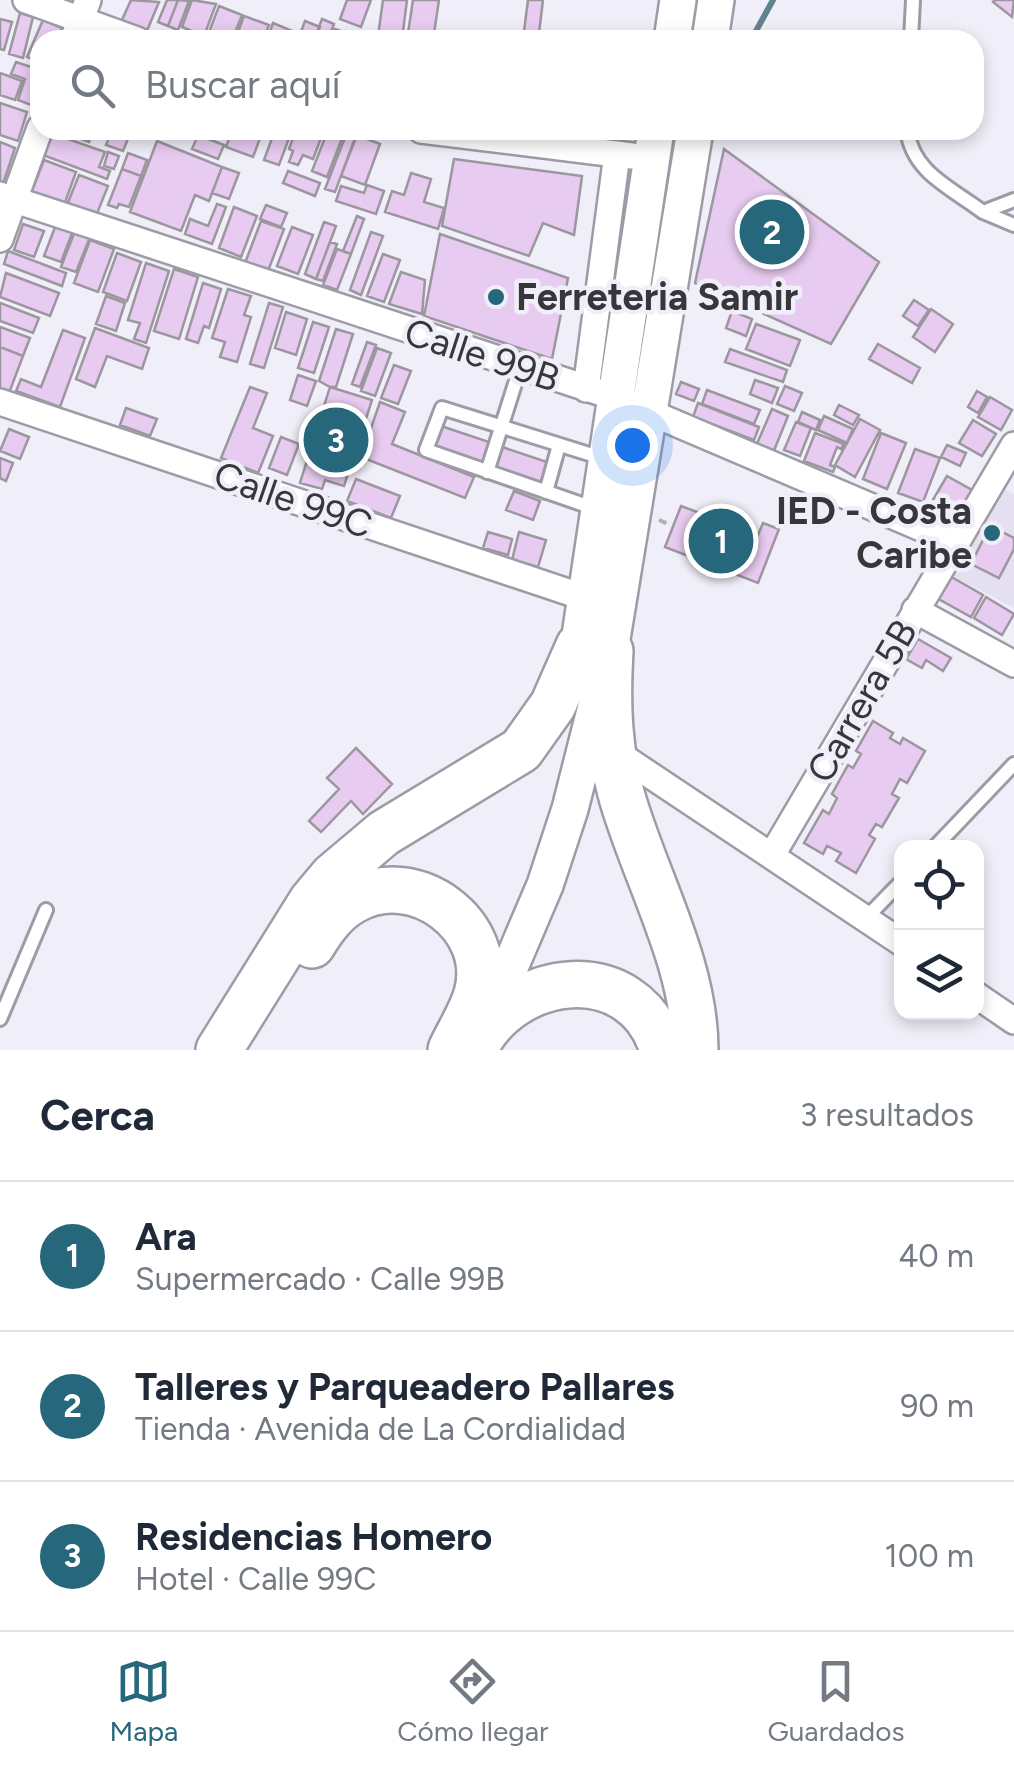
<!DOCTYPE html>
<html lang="es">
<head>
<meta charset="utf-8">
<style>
	:root { --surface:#fff; --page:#f6f6f7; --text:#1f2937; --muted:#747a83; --line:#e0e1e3; --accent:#26677b }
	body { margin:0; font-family:Figtree,sans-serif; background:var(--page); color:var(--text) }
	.controls { position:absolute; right:30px; bottom:30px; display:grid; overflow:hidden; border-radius:20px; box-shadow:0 5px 15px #0003 }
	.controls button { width:90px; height:90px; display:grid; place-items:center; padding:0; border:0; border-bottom:2px solid var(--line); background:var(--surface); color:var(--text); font:50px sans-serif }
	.you { position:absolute; left:632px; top:445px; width:35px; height:35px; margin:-25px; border:8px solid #fff; border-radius:50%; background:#1a73e8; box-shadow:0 0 0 15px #1a73e833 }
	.badge { display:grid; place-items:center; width:65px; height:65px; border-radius:50%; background:var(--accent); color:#fff; font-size:32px; font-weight:700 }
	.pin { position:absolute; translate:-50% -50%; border:5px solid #fff; box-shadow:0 2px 10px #0006 }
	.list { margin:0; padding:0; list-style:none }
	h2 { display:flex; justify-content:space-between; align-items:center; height:130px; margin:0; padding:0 40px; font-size:42px }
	h2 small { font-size:32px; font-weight:400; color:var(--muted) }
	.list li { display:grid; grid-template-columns:65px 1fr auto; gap:30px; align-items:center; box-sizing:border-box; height:150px; padding:0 40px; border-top:2px solid var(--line) }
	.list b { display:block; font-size:38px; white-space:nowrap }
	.list p { margin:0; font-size:32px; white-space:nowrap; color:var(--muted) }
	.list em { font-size:32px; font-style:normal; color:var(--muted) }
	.icon { flex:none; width:55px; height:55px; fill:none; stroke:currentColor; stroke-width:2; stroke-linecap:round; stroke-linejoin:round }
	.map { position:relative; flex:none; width:1014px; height:1050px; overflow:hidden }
	.search { position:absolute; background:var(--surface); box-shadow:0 5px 15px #0003; left:30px; right:30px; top:30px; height:110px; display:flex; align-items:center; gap:25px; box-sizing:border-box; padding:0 35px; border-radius:30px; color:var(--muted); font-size:38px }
	.sheet { height:580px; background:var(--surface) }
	nav { display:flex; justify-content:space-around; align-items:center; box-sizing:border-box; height:140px; border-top:2px solid var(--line); background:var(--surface); font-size:28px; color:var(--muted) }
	nav a { display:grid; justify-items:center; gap:5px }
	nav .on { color:var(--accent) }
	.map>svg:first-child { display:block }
	.built { fill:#e4e0f1 }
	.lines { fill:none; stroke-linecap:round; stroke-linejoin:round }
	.stream { stroke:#5f838f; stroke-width:6 }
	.building { fill:#e8cbf0; stroke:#9c969e; stroke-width:2.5 }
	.lane-casing { stroke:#9d9ba5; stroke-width:18 }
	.street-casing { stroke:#9d9ba5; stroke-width:30 }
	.secondary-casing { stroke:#9d9ba5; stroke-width:40 }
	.highway-casing { stroke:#9d9ba5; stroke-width:50 }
	.path { stroke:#b0aeb6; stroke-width:4; stroke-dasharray:8 8; stroke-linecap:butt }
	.lane { stroke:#fff; stroke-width:12 }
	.street { stroke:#fff; stroke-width:25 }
	.secondary { stroke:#fff; stroke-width:35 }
	.highway { stroke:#fff; stroke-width:45 }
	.poi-dot { fill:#26677b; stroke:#f0eef8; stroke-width:4 }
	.labels { text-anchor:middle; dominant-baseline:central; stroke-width:9; stroke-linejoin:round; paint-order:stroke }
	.poi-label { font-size:38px; font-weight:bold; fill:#37363a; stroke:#f0eef8; text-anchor:start }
	.street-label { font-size:38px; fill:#37363a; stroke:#f0eef8 }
</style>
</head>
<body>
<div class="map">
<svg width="1014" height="1050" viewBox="0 0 1014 1050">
	<rect width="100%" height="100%" fill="#f0eef8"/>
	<!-- built -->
	<path class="built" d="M999,486L1014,494V608L947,573Z"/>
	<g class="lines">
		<!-- stream -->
		<path class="stream" d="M751,40L773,0"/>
	</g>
	<!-- building -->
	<path class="building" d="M131,0L159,2L146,33L121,22Z
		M167,0H178L168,26L158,22Z
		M178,0L189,1L178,30L168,26Z
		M192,0L216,4L204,36L182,27Z
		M347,0H371L361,27L340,19Z
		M383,0H407L402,39L378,36Z
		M413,0H439L433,40H407Z
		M528,0H543L539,33L524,31Z
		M995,0H1014L1012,17L993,2Z
		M219,6L242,15L232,40H206Z
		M20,13L33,17L23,58L9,54Z
		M244,16L269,25L263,40H235Z
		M0,19L12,22L4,50L0,49Z
		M322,19L334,24L328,40H314Z
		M43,20L62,28L57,40H40V63L27,57Z
		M305,21L320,27L314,40H298Z
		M273,23L297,33L294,40H267Z
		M335,29L352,35L350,40H330Z
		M16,62L40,70V82L31,105L18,100L25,79L11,74Z
		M0,73L22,81L15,100L0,95Z
		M0,103L27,112L18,141L0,135Z
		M57,130H93L89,142Z
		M112,130L130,134L123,151L106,145Z
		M232,130H263L253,157L226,147Z
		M275,130H292L279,165L264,160Z
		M296,130H324L313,159L303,155L298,165L289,162L293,151L289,149Z
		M328,130L344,133L327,177L312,171Z
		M527,130H578L577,136Z
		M581,130H607L605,140L580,135Z
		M51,133L105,152L99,167L110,171L107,179L43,155Z
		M198,135L224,145L218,159L192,149Z
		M346,135L355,138L335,192L325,189Z
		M357,135L380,144L365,185L341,176Z
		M157,141L222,167L209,201L195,195L181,231L130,212Z
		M0,142L15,148L3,184L0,183Z
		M724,149L879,262L831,344L695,283Z
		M108,152L119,156L114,169L104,166Z
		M128,153L147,160L141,176L122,169Z
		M454,159L582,176L574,235L543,223L529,256L442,226Z
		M44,160L76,172L63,208L30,196Z
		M222,167L239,173L229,199L212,193Z
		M122,169L141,176L129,207L119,204L117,208L108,205Z
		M288,171L320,183L315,196L283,183Z
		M411,173L431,179L424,202L444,208L438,229L385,212L392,191L404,195Z
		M79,175L108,186L94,221L65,210Z
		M367,185L384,191L376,214L336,201L341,186L364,193Z
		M217,204L226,207L212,244L185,234L190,219L208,226Z
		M266,205L287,213L281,227L260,219Z
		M234,207L257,216L241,257L219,248Z
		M357,216L364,219L351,254L343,251Z
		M261,221L284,229L268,271L245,263Z
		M57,222L74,228L61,262L44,256Z
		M324,222L336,226L316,279L305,274Z
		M23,224L44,231L34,257L14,250Z
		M292,227L313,235L298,274L277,266Z
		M75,231L90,237L76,272L61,267Z
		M371,232L383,236L361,295L350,290Z
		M440,234L568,278L552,359L424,316Z
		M90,240L114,249L98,292L74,283Z
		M330,242L337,244L323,281L316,279Z
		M337,249L351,254L337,290L323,285Z
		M8,251L66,273L62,286L4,264Z
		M117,253L141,262L127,301L103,292Z
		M383,254L400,260L384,302L367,296Z
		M146,263L169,271L146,343L134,339L140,323L128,320Z
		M174,269L198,277L179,339L154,331Z
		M401,272L425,280L422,314L389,304Z
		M6,273L59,293L50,316L0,297Z
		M203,283L221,289L209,328L204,326L198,343L186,339Z
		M228,289L251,296L244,315L251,317L237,362L220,357L225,342L212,338Z
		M106,296L125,303L116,331L96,324Z
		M914,300L929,310L918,326L903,316Z
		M0,303L39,318L33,333L0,321Z
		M269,303L283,307L264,368L250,364Z
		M931,309L953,324L935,352L913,337Z
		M732,311L752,319L746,336L726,328Z
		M286,312L307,319L296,355L275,348Z
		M313,322L329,327L314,373L298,368Z
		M756,324L800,340L790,366L746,349Z
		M0,327L30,338L23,356L0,347Z
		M95,328L149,348L142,369L107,356L95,387L76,379Z
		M336,329L353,334L336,387H330L319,381Z
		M63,330L85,338L60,407L16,391L21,379L41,387Z
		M367,342L376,345L360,387L352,384Z
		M878,344L920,368L912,383L869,359Z
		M0,347L23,356L9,393L0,390Z
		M377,348L391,353L375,396L361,391Z
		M730,349L787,370L783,382L725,362Z
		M394,365L411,371L398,404L381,398Z
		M298,375L316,381L307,406L290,400Z
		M755,380L778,388L772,403L750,394Z
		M681,382L699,389L694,401L676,394Z
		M785,386L802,393L794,411L777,404Z
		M250,387L267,393L253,428L273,436L258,473L221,458Z
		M330,387L372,400L344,486L325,480L322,489L300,483Z
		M707,390L760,410L754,424L702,404Z
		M977,391L987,397L978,413L968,407Z
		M990,397L1012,410L1001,430L978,417Z
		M380,402L405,412L392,444L474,477L465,498L361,457Z
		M698,403L759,427L754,440L693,417Z
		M839,405L859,415L853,425L834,415Z
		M126,408L157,419L150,436L120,425Z
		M772,409L788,416L773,453L756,446Z
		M802,412L820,420L816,430L798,422Z
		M824,416L853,429L847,443L818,430Z
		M860,419L880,430L855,477L835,465Z
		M973,420L996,434L982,456L959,443Z
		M796,422L811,428L800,456L784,450Z
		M441,426L489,442L483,462L435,447Z
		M9,429L29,437L20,459L0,451Z
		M815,433L844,444L841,449L837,447L830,465L835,467L833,472L804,461Z
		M881,433L906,443L887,489L863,479Z
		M281,437L299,444L287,475L269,468Z
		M947,445L966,453L960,466L941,457Z
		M499,446L547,462L541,482L492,466Z
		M915,449L940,458L923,502L898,493Z
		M0,458L13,463L6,481L0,478Z
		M947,476L972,490L955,518L931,503Z
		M356,479L400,496L391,518L347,501Z
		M514,491L540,501L533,520L506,510Z
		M681,506L758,535L763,523L779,529L758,583L665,547Z
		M990,526L1014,538V549L999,578L971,564Z
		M488,532L512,539L508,555L483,548Z
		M519,532L546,540L538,567L512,560Z
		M948,575L983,595L971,617L935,597Z
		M986,597L1014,614L1002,635L974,618Z
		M918,639L951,658L943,671L926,660L922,668L906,659Z
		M873,721L893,733L890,738L900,744L903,738L925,751L907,783L900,779L892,794L899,798L882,827L876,824L869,835L875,839L856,873L836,861L841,853L827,846L823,854L804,843L823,810L829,814L837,798L832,794L848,765L853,768L861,754L856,751Z
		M356,748L392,784L363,814L351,801L321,832L309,821L339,789L327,778Z"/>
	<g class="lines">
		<defs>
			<path id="lane" d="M911,40L913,0
				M907,130C913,173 950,187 983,212L1014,200
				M983,212L1014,225
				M487,472L520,368
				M546,492L559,445
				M596,509L426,450L442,408L605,459
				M934,848L1014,764
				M866,918L902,881
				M0,1019L46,910"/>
			<path id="street" d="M26,0L137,40
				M73,40L88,0
				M421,130L632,156
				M0,195L614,397L954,542
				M0,239L40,128
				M586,389L617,154
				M0,402L586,598
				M915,610L1014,664
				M611,749L902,943
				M772,855L1014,445
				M976,995L1014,1021"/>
			<path id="secondary" d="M672,40L678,0
				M710,40L716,0
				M575,669L656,130
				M485,1026L545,885L570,809L610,651L695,130"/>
			<path id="highway" d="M610,651C607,702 608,748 622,797C646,880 695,963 695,1050
				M312,945C323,927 335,910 354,900C415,866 496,925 477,994C472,1013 459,1032 451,1050
				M219,1050L312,901L333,876L384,833L521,750L553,705L579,646
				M474,1050C511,971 634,955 663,1050"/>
		</defs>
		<!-- lane casing -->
		<use href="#lane" class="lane-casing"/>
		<!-- street casing -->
		<use href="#street" class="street-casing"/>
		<!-- secondary casing -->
		<use href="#secondary" class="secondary-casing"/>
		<!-- highway casing -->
		<use href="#highway" class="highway-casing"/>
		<!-- path -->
		<path class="path" d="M659,520L673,526"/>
		<!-- lane -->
		<use href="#lane" class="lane"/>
		<!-- street -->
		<use href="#street" class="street"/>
		<!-- secondary -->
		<use href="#secondary" class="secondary"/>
		<!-- highway -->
		<use href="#highway" class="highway"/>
	</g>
	<!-- markers -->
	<g class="poi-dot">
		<circle cx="496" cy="297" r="10"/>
		<circle cx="992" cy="533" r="10"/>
	</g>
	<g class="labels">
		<!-- poi labels -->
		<g class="poi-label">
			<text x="516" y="297">Ferreteria Samir</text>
			<text x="972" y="511" text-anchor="end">IED - Costa<tspan x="972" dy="44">Caribe</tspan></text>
		</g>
		<!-- street labels -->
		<g class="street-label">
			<text transform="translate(482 355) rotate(18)">Calle 99B</text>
			<text transform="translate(293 500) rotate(19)">Calle 99C</text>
			<text transform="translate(862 701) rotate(-60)">Carrera 5B</text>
		</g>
	</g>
</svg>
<div class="controls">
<button><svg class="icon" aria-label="locate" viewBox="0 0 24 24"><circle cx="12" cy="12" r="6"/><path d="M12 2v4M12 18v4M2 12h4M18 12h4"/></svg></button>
<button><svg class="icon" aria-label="layers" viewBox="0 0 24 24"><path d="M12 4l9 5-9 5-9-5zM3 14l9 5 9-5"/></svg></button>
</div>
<div class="you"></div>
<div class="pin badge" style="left:721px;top:541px">1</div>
<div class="pin badge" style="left:772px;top:232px">2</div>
<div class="pin badge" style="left:336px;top:440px">3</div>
<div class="search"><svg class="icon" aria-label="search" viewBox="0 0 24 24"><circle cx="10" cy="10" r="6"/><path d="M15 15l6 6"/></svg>Buscar aquí</div>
</div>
<section class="sheet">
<h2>Cerca<small>3 resultados</small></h2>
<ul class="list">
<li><span class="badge">1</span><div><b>Ara</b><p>Supermercado · Calle 99B</p></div><em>40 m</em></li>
<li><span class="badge">2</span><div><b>Talleres y Parqueadero Pallares</b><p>Tienda · Avenida de La Cordialidad</p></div><em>90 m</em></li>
<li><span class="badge">3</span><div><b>Residencias Homero</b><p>Hotel · Calle 99C</p></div><em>100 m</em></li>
</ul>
</section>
<nav>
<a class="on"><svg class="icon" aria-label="map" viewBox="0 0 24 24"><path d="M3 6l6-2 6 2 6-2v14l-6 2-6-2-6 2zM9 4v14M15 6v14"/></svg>Mapa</a>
<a><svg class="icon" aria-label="directions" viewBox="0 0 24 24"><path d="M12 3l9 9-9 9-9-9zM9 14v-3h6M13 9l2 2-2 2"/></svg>Cómo llegar</a>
<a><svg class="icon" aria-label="saved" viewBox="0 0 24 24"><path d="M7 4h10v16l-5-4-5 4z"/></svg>Guardados</a>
</nav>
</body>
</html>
